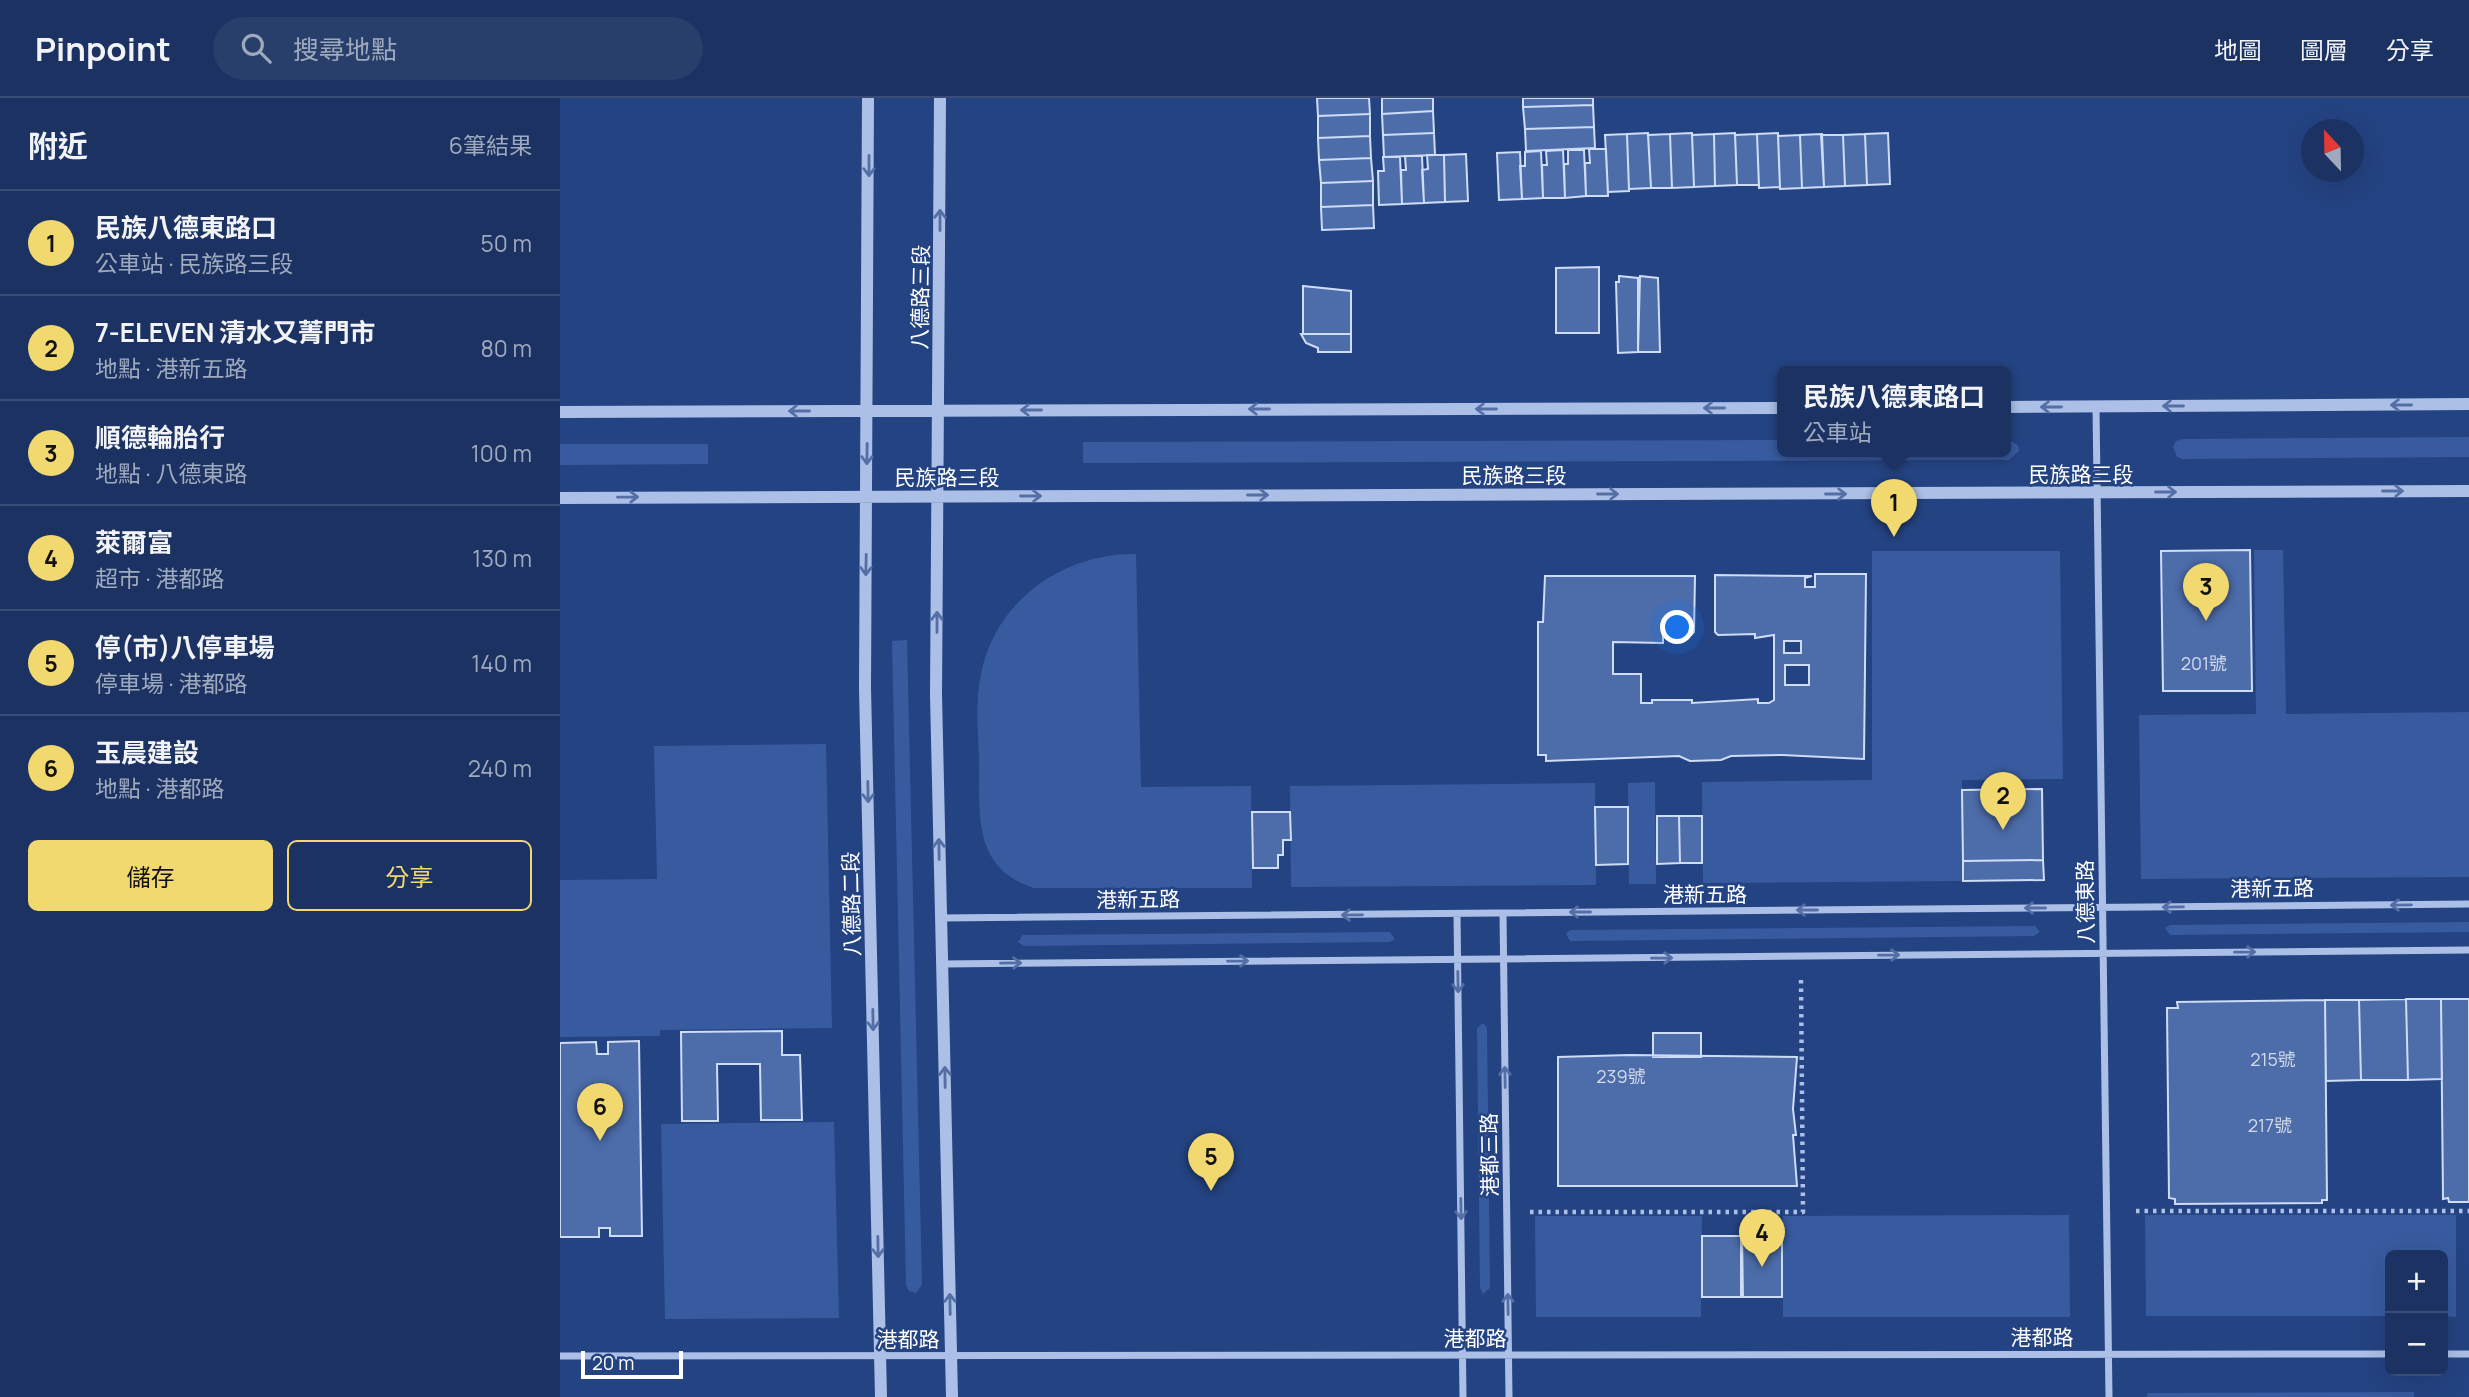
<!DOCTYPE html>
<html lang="zh-TW">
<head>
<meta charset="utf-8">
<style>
	:root { --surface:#1b3262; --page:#283e6b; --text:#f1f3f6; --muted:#a0aabe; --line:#394d77; --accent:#f1d96f }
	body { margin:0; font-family:Manrope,"Noto Sans TC",sans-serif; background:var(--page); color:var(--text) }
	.controls { position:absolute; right:21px; bottom:21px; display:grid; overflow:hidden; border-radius:10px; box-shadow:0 7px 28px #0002 }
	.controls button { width:63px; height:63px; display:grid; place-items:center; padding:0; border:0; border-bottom:2px solid var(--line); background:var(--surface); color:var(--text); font:35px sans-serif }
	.compass { position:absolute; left:1741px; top:21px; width:63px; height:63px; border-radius:50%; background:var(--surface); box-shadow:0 7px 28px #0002; rotate:338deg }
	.scale { position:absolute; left:21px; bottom:18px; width:102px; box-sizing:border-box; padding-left:7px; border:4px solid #fff; border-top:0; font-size:19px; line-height:24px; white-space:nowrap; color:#fff; -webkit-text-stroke:5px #244382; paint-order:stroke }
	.you { position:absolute; left:1118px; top:530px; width:24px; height:24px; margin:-18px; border:5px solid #fff; border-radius:50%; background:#1a73e8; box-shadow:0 0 0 10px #1a73e833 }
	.badge { display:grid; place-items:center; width:46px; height:46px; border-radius:50%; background:var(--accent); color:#111; font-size:23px; font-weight:700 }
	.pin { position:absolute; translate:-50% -58px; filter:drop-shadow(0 2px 4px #0008) }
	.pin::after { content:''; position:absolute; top:37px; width:24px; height:21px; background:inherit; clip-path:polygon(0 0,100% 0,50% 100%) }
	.popup { position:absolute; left:1217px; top:268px; width:234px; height:91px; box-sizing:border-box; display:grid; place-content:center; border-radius:10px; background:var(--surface); filter:drop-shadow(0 2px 5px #0005); font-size:23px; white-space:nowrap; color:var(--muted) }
	.popup b { font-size:26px; color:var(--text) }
	.popup::after { content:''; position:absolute; left:50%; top:100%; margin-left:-14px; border:14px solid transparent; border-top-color:var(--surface) }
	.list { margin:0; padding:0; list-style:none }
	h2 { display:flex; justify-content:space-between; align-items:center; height:91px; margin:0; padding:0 28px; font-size:30px }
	h2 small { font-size:23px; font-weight:400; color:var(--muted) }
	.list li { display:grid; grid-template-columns:46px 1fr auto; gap:21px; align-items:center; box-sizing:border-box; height:105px; padding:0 28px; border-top:2px solid var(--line) }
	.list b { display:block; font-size:26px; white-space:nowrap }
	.list p { margin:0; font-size:23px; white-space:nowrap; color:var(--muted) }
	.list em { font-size:23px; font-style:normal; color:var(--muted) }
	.actions { display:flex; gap:14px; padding:21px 28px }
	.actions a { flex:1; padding:16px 0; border:2px solid var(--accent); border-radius:10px; text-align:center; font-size:24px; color:var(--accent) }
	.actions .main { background:var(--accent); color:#111 }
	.icon { flex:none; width:38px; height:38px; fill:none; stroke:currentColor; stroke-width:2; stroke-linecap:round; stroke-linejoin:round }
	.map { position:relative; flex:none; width:1909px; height:1299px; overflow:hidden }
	header { display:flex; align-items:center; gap:42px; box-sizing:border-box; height:98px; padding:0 35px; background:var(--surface); border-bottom:2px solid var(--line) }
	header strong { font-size:33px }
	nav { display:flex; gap:38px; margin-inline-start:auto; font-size:24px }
	.search { width:490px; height:63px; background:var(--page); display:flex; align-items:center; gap:18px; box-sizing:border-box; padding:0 24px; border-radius:38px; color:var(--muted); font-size:26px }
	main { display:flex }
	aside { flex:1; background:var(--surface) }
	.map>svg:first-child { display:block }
	.green { fill:#385b9f }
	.building { fill:#4c6caa; stroke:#cfdcf6; stroke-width:2; fill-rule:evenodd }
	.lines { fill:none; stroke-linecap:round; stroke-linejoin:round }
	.path { stroke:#acc0e7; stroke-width:4.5; stroke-dasharray:3.5 5; stroke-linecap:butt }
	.minor { stroke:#acc0e7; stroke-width:7 }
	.tertiary { stroke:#acc0e7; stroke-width:12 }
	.oneway { stroke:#546fa5 }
	.labels { text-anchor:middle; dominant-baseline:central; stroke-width:5; stroke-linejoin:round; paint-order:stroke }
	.number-label { font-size:18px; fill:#d2daea }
	.street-label { font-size:21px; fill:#fff; stroke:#244382 }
</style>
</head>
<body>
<header>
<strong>Pinpoint</strong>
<div class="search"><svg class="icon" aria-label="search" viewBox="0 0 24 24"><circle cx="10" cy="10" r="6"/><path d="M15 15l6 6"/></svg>搜尋地點</div>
<nav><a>地圖</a><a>圖層</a><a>分享</a></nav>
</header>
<main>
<aside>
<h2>附近<small>6筆結果</small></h2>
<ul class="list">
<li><span class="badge">1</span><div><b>民族八德東路口</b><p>公車站 · 民族路三段</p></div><em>50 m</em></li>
<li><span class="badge">2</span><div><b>7-ELEVEN 清水又菁門市</b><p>地點 · 港新五路</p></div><em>80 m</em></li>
<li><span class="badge">3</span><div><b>順德輪胎行</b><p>地點 · 八德東路</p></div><em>100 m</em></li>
<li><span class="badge">4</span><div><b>萊爾富</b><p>超市 · 港都路</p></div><em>130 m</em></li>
<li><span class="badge">5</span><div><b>停(市)八停車場</b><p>停車場 · 港都路</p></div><em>140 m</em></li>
<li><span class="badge">6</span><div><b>玉晨建設</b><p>地點 · 港都路</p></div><em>240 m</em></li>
</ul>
<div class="actions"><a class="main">儲存</a><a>分享</a></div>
</aside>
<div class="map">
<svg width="1909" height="1299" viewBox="0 0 1909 1299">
	<rect width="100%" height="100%" fill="#244382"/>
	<!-- green -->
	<path class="green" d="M1909,339V359L1623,361L1617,359L1613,349L1616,343L1623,341Z
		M1222,342V353H1446L1448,342L1458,347L1459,353L1449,362L523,365V344Z
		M0,346H148V366L0,367Z
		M1694,452H1723L1726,616L1909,614V779L1581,781L1579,617L1696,616Z
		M1312,453H1500L1503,681L1402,682L1403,783L1143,785L1142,684L1312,682Z
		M576,456L581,689L691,688L692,790H474C411,770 420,715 419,661C418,633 415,604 421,576C435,503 503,455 576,456Z
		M347,542L362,1187L356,1195L349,1193L346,1187L332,543Z
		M266,646L272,930L100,932V938L0,939V782L97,781L94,648Z
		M1095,684L1096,786H1069L1068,685Z
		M1035,685L1036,787L731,789L730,688Z
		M1909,824V834L1610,837L1605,830L1610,827Z
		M1475,828L1480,834L1474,838L1010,843L1006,836L1010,832Z
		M830,834L835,841L830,844L464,848L458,844L463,837Z
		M923,925L927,930L930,1190L923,1196L920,1190L917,930Z
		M274,1024L279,1220L105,1221L101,1026Z
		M1509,1117L1510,1219H1223V1118Z
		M1585,1117H1896V1219L1883,1218V1157H1830V1218H1586Z
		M975,1118H1142L1141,1219H976Z
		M1854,1294V1299H1587V1295Z"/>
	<!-- building -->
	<path class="building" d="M757,0H809L810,16L758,18Z
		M822,0H873V13L822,16Z
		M963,0H1033V7L963,9Z
		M1033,7L1034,29L965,31L963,9Z
		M873,13L874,35L823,37L822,16Z
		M810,16V38L758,40V18Z
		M1034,29L1035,50L966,53L965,31Z
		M874,35L875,57L824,59L823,37Z
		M1088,35L1091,90L1069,91L1067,36Z
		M1132,35L1134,89L1112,90L1110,36Z
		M1175,35L1177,87L1155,88L1154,36Z
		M1218,35L1220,89L1199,90L1197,36Z
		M1328,35L1330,86L1307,87L1305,36Z
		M1067,36L1069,93L1048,94L1045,37Z
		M1110,36L1112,90H1091L1088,37Z
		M1154,36L1155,88L1134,89L1132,37Z
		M1197,36L1199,87H1177L1175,37Z
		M1262,36L1264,89L1242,90L1240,37Z
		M1305,36L1307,87L1285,88L1283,37Z
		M1240,37L1242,90L1220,91L1218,38Z
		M1261,37H1283L1285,88L1264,89Z
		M810,38L811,60L759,62L758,40Z
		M1029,51H1046L1048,98H1026L1025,65H1030Z
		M1003,52L1005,100H983L982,67H987L986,53Z
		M1008,52H1024L1026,98L1005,100L1004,66H1008Z
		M981,53L983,100L962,101L960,68H965V54Z
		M960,54L962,101L939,102L937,55Z
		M906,56L908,103L885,104L884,57Z
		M867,57H884L885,104L864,105L862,72L868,71Z
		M845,58H862L864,105L842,106L841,72H846Z
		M823,59H840L842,106L819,107L818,73H824Z
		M811,60L813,83L761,85L759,62Z
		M813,83V107L761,109V85Z
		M813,107L814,130L762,132L761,109Z
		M1039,169V235H996V170Z
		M1059,178L1078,180V254L1058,255L1056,184H1059Z
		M1080,178L1098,180L1100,254H1078Z
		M743,188L791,193V236H743Z
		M741,236H791V254H758V250L746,245Z
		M1690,452L1692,593H1603L1601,453Z
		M1255,476H1306L1304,661L1222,657L1171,658L1161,662L1130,663L1119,658L986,663V657H978V524H983L985,478H1135L1134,534L1131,537H1103V545L1053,544V576H1081V605H1092V602H1132V605L1198,601V605H1209L1214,602V537L1195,540V536L1158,537L1155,534V477L1252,478L1245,480V489H1255ZM1224,543H1241V555H1224ZM1225,567H1249V587H1225Z
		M1482,691L1483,762L1403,763L1402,692Z
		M1035,709H1068V766L1036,767Z
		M692,714H730L731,742H723V757H718V770H693Z
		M1097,718H1119L1120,765L1097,766Z
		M1119,718H1142V765H1120Z
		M1483,762L1484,782L1403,783V763Z
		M1846,901L1848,982H1801L1799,902Z
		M1846,901H1881L1882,981L1848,982Z
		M1881,901H1909V1104H1889L1888,1100L1883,1101Z
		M1765,902L1767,1102H1762V1105L1615,1106V1101L1609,1100L1607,910H1618L1617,904Z
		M1765,902H1799L1801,982L1766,983Z
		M222,933V957H240L242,1022H201L200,966H157L158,1023H122L121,934Z
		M1093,935H1141V959H1093Z
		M79,943L82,1138H50V1130H39V1139H0V945L36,944L37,956H48V944Z
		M1069,957L1237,959L1233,1011L1236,1037H1233L1237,1088H998V959Z
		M1142,1138H1181V1199H1142Z
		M1222,1138V1199H1183L1182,1139Z"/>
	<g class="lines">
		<!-- path -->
		<path class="path" d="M1576,1113H1909
			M970,1114H1243L1241,881"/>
		<!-- minor -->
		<path class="minor" d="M1536,309L1549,1299
			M943,815L949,1299
			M897,816L903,1299
			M381,820L1909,806
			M382,866L1909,852
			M1883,1256H1909
			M0,1258L1830,1256"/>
		<!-- tertiary -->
		<path class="tertiary" d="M308,0L305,590L321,1299
			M380,0L376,597L392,1299
			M1446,309L1909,306
			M0,314L1222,310
			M0,400L1909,393"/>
	</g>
	<!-- one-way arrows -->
	<defs><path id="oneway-shaft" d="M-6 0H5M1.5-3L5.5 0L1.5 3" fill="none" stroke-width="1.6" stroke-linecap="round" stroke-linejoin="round" transform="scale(1.75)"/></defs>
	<g class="oneway">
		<use href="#oneway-shaft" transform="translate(309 68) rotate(90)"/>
		<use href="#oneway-shaft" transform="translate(380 122) rotate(-90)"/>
		<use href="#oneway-shaft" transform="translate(1841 307) rotate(180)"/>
		<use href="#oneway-shaft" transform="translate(1613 308) rotate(180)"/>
		<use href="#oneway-shaft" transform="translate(1491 309) rotate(180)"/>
		<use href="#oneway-shaft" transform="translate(1154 310) rotate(180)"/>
		<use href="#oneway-shaft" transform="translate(699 311) rotate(180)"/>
		<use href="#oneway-shaft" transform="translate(926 311) rotate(180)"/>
		<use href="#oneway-shaft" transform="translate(471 312) rotate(180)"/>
		<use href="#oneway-shaft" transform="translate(239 313) rotate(180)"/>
		<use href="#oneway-shaft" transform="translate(307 356) rotate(91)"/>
		<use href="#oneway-shaft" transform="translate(1833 393)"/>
		<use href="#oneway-shaft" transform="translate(1606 394)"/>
		<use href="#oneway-shaft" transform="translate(1048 396)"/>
		<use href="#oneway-shaft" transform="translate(1276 396)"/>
		<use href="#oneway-shaft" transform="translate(698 397)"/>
		<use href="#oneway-shaft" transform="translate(471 398)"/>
		<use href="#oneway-shaft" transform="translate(68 399) rotate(-1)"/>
		<use href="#oneway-shaft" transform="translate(306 467) rotate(91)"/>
		<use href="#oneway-shaft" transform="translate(377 524) rotate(-90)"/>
		<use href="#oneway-shaft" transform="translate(308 694) rotate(89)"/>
		<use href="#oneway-shaft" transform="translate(379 751) rotate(-91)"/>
		<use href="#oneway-shaft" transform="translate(1841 807) rotate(179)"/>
		<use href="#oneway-shaft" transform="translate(1613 809) rotate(179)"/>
		<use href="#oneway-shaft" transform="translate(1475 810) rotate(180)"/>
		<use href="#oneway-shaft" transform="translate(1247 812) rotate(180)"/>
		<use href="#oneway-shaft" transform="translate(1020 814) rotate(180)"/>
		<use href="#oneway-shaft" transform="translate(792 817) rotate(179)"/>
		<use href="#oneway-shaft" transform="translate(1685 854) rotate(-1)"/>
		<use href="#oneway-shaft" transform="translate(1329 857) rotate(-1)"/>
		<use href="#oneway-shaft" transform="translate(1102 860) rotate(-1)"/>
		<use href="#oneway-shaft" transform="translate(678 863) rotate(-1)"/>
		<use href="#oneway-shaft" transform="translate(451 865) rotate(-1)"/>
		<use href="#oneway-shaft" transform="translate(898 884) rotate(89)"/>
		<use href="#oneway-shaft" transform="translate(313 922) rotate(89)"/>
		<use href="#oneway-shaft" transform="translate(385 979) rotate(-91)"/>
		<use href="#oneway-shaft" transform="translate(945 979) rotate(-91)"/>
		<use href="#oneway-shaft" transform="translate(901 1111) rotate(89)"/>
		<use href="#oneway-shaft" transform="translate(318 1149) rotate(89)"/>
		<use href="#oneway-shaft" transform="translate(390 1206) rotate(-91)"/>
		<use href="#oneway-shaft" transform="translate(948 1206) rotate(-91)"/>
	</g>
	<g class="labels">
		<!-- number labels -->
		<g class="number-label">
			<text x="1644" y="565">201號</text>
			<text x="1713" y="961">215號</text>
			<text x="1061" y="978">239號</text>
			<text x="1710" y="1027">217號</text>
		</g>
		<!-- street labels -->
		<g class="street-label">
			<text transform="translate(360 199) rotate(-89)">八德路三段</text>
			<text x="1521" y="376">民族路三段</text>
			<text x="954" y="377">民族路三段</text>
			<text x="387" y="379">民族路三段</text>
			<text transform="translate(1712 790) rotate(-1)">港新五路</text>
			<text x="1145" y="796">港新五路</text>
			<text transform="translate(578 801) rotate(-1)">港新五路</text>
			<text transform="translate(1525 804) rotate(-91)">八德東路</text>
			<text transform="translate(291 806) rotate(-91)">八德路二段</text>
			<text transform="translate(929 1057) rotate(-91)">港都三路</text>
			<text x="1482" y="1239">港都路</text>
			<text x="915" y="1240">港都路</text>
			<text x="348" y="1241">港都路</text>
		</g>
	</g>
</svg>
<div class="controls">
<button>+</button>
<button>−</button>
</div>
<svg class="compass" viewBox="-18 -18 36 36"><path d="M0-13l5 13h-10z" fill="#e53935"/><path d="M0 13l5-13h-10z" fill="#a0aabe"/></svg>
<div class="scale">20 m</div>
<div class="you"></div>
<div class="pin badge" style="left:1334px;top:439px">1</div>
<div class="popup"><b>民族八德東路口</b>公車站</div>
<div class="pin badge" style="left:1443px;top:732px">2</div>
<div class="pin badge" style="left:1646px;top:523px">3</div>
<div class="pin badge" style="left:1202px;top:1169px">4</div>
<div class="pin badge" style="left:651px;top:1093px">5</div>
<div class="pin badge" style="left:40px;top:1043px">6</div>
</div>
</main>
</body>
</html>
